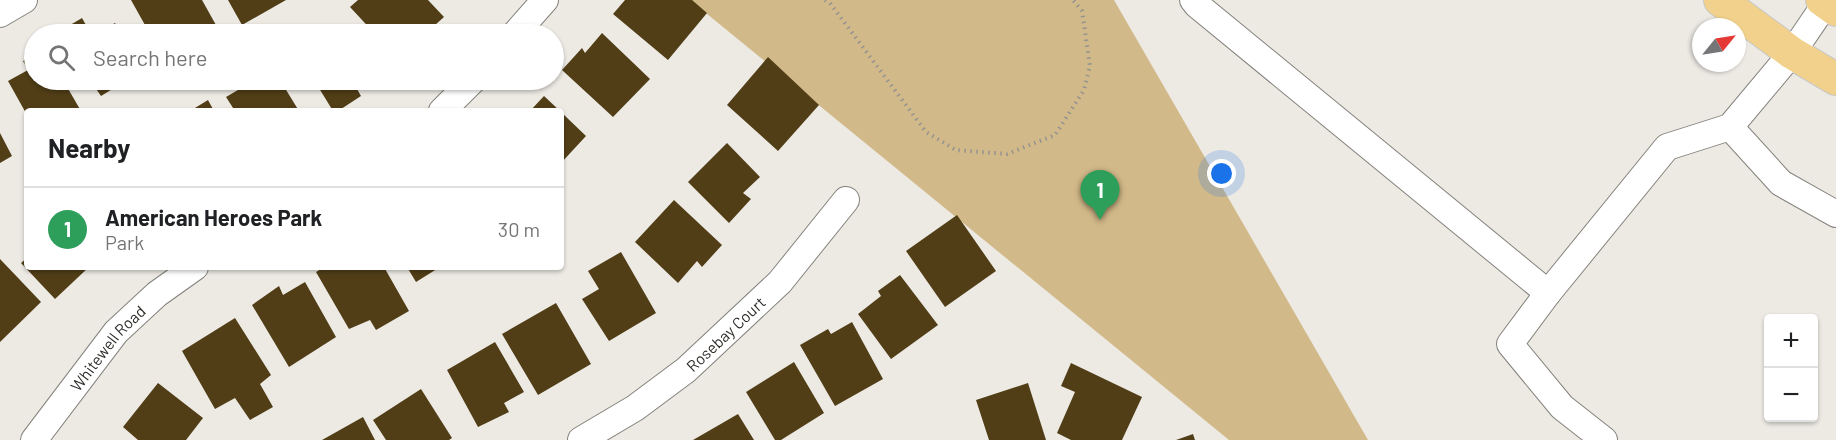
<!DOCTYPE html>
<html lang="en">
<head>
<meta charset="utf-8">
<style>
	:root { --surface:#fff; --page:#f6f6f6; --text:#202124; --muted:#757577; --line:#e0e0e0; --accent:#7853cd }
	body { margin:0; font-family:Barlow,sans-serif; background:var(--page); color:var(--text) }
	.controls { position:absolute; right:18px; bottom:18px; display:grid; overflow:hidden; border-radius:6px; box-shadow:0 2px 4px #0004 }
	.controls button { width:54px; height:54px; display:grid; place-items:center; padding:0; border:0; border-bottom:2px solid var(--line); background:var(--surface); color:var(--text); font:30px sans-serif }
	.compass { position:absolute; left:1692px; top:18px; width:54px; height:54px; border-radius:50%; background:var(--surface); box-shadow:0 2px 4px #0004; rotate:60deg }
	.you { position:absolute; left:1222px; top:174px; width:21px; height:21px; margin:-15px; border:4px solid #fff; border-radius:50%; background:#1a73e8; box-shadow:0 0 0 9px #1a73e833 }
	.badge { display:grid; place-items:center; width:39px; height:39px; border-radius:50%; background:var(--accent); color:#fff; font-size:20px; font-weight:700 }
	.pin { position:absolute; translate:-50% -50px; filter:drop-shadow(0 2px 3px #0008) }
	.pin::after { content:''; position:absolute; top:32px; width:21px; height:18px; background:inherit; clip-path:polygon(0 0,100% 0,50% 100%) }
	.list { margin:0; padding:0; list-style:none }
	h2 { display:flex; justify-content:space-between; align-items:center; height:78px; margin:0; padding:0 24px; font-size:26px }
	h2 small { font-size:20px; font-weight:400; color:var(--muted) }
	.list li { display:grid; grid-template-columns:39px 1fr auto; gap:18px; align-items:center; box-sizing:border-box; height:84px; padding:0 24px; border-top:2px solid var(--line) }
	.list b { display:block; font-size:22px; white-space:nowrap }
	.list p { margin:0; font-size:20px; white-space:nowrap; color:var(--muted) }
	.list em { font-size:20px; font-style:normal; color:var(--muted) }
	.icon { flex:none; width:33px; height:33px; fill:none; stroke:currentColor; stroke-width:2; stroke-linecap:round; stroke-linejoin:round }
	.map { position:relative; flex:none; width:1836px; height:440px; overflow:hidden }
	.search { position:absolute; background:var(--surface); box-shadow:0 2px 4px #0004; left:24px; top:24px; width:540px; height:66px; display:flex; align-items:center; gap:15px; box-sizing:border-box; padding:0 21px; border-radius:33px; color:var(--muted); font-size:22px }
	.panel { position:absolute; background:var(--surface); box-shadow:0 2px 4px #0004; left:24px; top:108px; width:540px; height:162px; border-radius:6px }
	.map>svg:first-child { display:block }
	.green { fill:#d2b989 }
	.building { fill:#513e17 }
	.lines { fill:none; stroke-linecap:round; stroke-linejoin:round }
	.minor-casing { stroke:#84827c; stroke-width:28 }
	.major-casing { stroke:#c8c8c7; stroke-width:34 }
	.path { stroke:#95938e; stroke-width:4; stroke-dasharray:1.5 4.5; stroke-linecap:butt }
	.minor { stroke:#fff; stroke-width:26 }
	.major { stroke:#f1d18b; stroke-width:32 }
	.labels { text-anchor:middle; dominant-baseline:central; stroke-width:6; stroke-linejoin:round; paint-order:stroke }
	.street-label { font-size:16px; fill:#2c2b28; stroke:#edeae4 }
</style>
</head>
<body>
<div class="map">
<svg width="1836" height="440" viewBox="0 0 1836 440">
	<rect width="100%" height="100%" fill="#edeae4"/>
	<!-- green -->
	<path class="green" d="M690,0H1114L1368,440H1229Z"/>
	<!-- building -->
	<path class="building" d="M131,0H202L221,34H150Z
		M228,0H286L242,25Z
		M358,0H428L444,17L425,34H375L350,7Z
		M625,0H692L707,13L668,60L613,14Z
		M82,18L91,34H63L60,31Z
		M115,23L122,34H96Z
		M346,27L351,34H334Z
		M602,33L650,79L613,117L562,70L582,48L585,53Z
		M34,55V80H63L81,111H27V115L8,81L28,70L23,61Z
		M768,57L819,105L778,151L727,105Z
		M90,80H127L101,96Z
		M255,80H262L265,85L274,80H280L299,111H235L226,97Z
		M314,80H373L357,89L361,96L338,111H333Z
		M544,96L560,111H530Z
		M208,100L214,111H190Z
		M561,112L586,136L561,163Z
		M0,133L12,156L0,163Z
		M727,143L760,177L743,193L751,199L729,223L688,182Z
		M674,200L722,245L702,267L697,261L678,283L635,242Z
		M957,215L996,271L945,307L906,251Z
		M621,252L656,313L609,341L582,299L599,289L588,271Z
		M27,258V267H89L55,299L21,263Z
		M0,259L41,302L0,342Z
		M324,267H384L409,311L376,330L370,320L349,329L316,272Z
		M407,267H440L416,282Z
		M900,275L938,325L891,359L858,314L881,296L878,291Z
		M305,282L336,337L289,367L252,305L279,286L283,295Z
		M556,303L591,364L538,395L502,334Z
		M235,318L271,375L260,384L273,407L250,420L235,398L215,409L182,351Z
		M852,322L883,379L835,406L800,345L828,329L831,334Z
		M495,342L524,392L504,403L509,412L478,427L447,370Z
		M794,362L824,413L781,440H775L746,392Z
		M1071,363L1142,397L1122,440H1071L1057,433L1075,392L1061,386Z
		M158,383L203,418L186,440H138L123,427Z
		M1028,383L1046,440H989L976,400Z
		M421,389L452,438L449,440H386L373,420Z
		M738,414L754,440H693Z
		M363,417L375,440H322Z
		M1193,434L1195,440H1176Z"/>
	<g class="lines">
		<defs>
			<g id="minor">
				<path d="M1193,0L1197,5L1548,293"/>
				<path d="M0,14L24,0"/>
				<path d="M515,34L545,0"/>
				<path d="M442,111L473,80"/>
				<path d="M1730,127L1781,183L1836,214"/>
				<path id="s1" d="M34,440L116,332L157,294L195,267"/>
				<path id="s2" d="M581,440L635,408L686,370L780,282L846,200"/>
				<path d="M1604,440L1562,407L1510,344L1548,293L1667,147L1730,127L1792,53L1828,0"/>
			</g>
			<path id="major" d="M1720,0L1792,53L1836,79
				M1822,0L1836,10"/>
		</defs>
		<!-- minor casing -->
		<use href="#minor" class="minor-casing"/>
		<!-- major casing -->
		<use href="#major" class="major-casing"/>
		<!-- path -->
		<path class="path" d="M825,0L830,3L926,132L956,150L1007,154L1055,135L1084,90L1090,66L1082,11L1073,0"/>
		<!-- minor -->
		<use href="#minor" class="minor"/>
		<!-- major -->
		<use href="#major" class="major"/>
	</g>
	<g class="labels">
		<!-- street labels -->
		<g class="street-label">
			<text stroke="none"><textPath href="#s2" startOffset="180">Rosebay Court</textPath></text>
			<text stroke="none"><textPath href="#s1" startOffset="118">Whitewell Road</textPath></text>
		</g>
	</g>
</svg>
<div class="controls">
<button>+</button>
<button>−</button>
</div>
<svg class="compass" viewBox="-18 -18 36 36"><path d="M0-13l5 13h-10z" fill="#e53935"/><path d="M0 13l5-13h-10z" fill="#757577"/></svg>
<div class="you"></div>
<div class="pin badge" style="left:1100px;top:220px;background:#2e9e5b">1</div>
<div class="search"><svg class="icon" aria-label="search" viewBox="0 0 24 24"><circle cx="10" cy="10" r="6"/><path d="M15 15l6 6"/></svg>Search here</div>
<section class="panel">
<h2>Nearby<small></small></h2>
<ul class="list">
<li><span class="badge" style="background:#2e9e5b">1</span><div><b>American Heroes Park</b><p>Park</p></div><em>30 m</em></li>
</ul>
</section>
</div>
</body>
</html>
